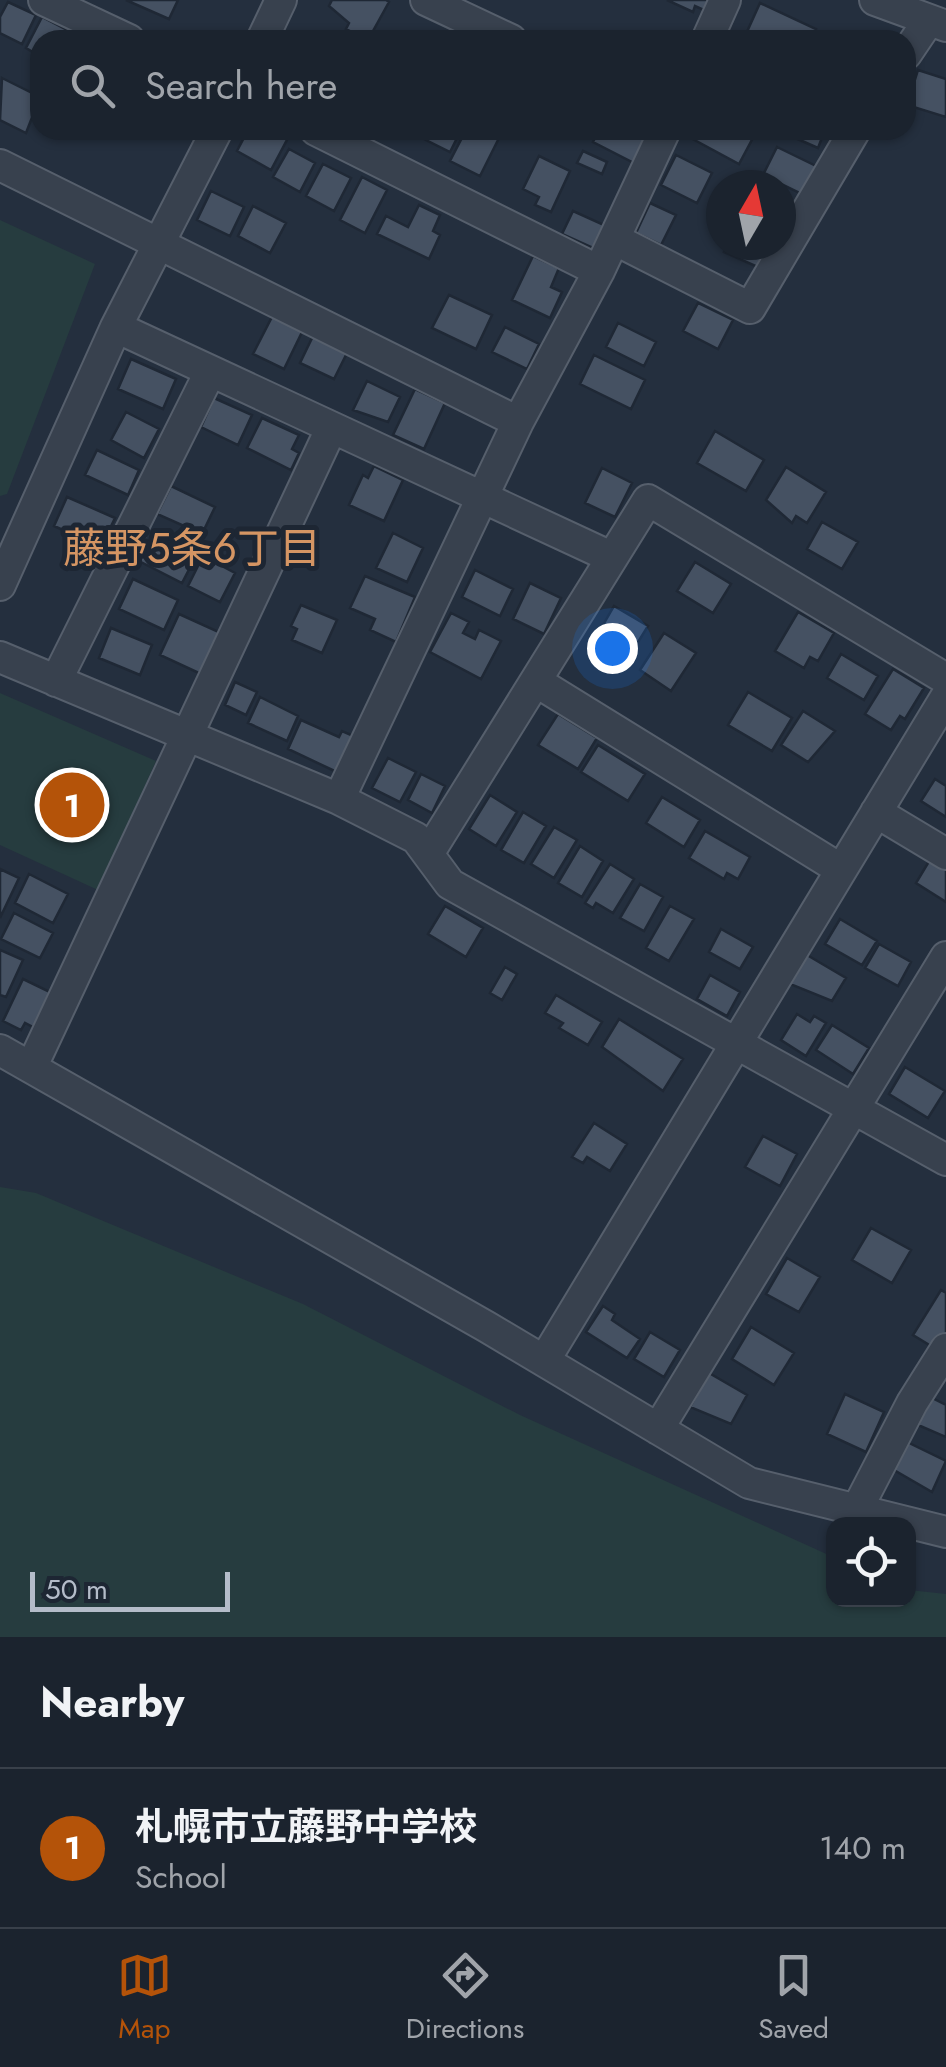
<!DOCTYPE html>
<html lang="en">
<head>
<meta charset="utf-8">
<style>
	:root { --surface:#1b232e; --page:#242b36; --text:#f1f3f6; --muted:#a0a4aa; --line:#39404a; --accent:#b45309 }
	body { margin:0; font-family:Jost,"Noto Sans JP",sans-serif; background:var(--page); color:var(--text) }
	.controls { position:absolute; right:30px; bottom:30px; display:grid; overflow:hidden; border-radius:20px; box-shadow:0 2px 8px #0004 }
	.controls button { width:90px; height:90px; display:grid; place-items:center; padding:0; border:0; border-bottom:2px solid var(--line); background:var(--surface); color:var(--text); font:50px sans-serif }
	.compass { position:absolute; left:706px; top:170px; width:90px; height:90px; border-radius:50%; background:var(--surface); box-shadow:0 2px 8px #0004; rotate:9deg }
	.scale { position:absolute; left:30px; bottom:25px; width:200px; box-sizing:border-box; padding-left:10px; border:5px solid #b4bcc9; border-top:0; font-size:28px; line-height:35px; white-space:nowrap; color:#b4bcc9; -webkit-text-stroke:8px #1d2633; paint-order:stroke }
	.you { position:absolute; left:612px; top:648px; width:35px; height:35px; margin:-25px; border:8px solid #fff; border-radius:50%; background:#1a73e8; box-shadow:0 0 0 15px #1a73e833 }
	.badge { display:grid; place-items:center; width:65px; height:65px; border-radius:50%; background:var(--accent); color:#fff; font-size:32px; font-weight:700 }
	.pin { position:absolute; translate:-50% -50%; border:5px solid #fff; box-shadow:0 2px 10px #0006 }
	.list { margin:0; padding:0; list-style:none }
	h2 { display:flex; justify-content:space-between; align-items:center; height:130px; margin:0; padding:0 40px; font-size:42px }
	h2 small { font-size:32px; font-weight:400; color:var(--muted) }
	.list li { display:grid; grid-template-columns:65px 1fr auto; gap:30px; align-items:center; box-sizing:border-box; height:160px; padding:0 40px; border-top:2px solid var(--line) }
	.list b { display:block; font-size:38px; white-space:nowrap }
	.list p { margin:0; font-size:32px; white-space:nowrap; color:var(--muted) }
	.list em { font-size:32px; font-style:normal; color:var(--muted) }
	.icon { flex:none; width:55px; height:55px; fill:none; stroke:currentColor; stroke-width:2; stroke-linecap:round; stroke-linejoin:round }
	.map { position:relative; flex:none; width:946px; height:1637px; overflow:hidden }
	.search { position:absolute; background:var(--surface); box-shadow:0 2px 8px #0004; left:30px; right:30px; top:30px; height:110px; display:flex; align-items:center; gap:25px; box-sizing:border-box; padding:0 35px; border-radius:30px; color:var(--muted); font-size:38px }
	.sheet { height:290px; background:var(--surface) }
	nav { display:flex; justify-content:space-around; align-items:center; box-sizing:border-box; height:140px; border-top:2px solid var(--line); background:var(--surface); font-size:28px; color:var(--muted) }
	nav a { display:grid; justify-items:center; gap:5px }
	nav .on { color:var(--accent) }
	.map>svg:first-child { display:block }
	.green { fill:#263c3f }
	.building { fill:#455162; stroke:#1f2835; stroke-width:2.5 }
	.lines { fill:none; stroke-linecap:round; stroke-linejoin:round }
	.minor-casing { stroke:#565f6c; stroke-width:34 }
	.minor { stroke:#38414e; stroke-width:30 }
	.labels { text-anchor:middle; dominant-baseline:central; stroke-width:10; stroke-linejoin:round; paint-order:stroke }
	.neighbourhood-label { font-size:42px; fill:#d59563; stroke:#1d2633 }
</style>
</head>
<body>
<div class="map">
<svg width="946" height="1637" viewBox="0 0 946 1637">
	<rect width="100%" height="100%" fill="#242f3e"/>
	<!-- green -->
	<path class="green" d="M0,220L95,264L7,494L0,496Z
		M0,693L156,761L98,890L0,845Z
		M0,1187L36,1193L303,1304L520,1415L833,1557L834,1600H908L909,1590L946,1594V1637H0Z"/>
	<!-- building -->
	<path class="building" d="M126,0H178L169,19Z
		M332,0H386L389,2L368,40L346,29L349,23L329,6Z
		M667,0H711L706,11L695,6L693,12Z
		M8,2L36,15L22,44L0,33V17Z
		M760,3L816,29L811,40H758L746,34Z
		M42,17L69,31L64,40H40V56L26,48Z
		M918,70L946,79V117L907,105Z
		M2,78L40,97L26,133L0,120Z
		M248,130H278L289,136L271,170L237,151Z
		M429,130H461L450,152L424,139Z
		M466,130H487L500,136L480,176L450,161Z
		M599,130H630L646,138L634,163L593,142Z
		M693,130H748L755,134L739,164L689,137Z
		M785,130H825L818,148L784,133Z
		M777,147L816,166L802,194L763,175Z
		M289,149L315,163L300,192L273,177Z
		M583,151L607,162L602,174L577,163Z
		M676,155L712,173L697,203L661,185Z
		M539,156L570,171L551,212L535,205L539,197L523,189Z
		M323,164L351,178L334,211L306,196Z
		M362,177L387,190L365,233L340,220Z
		M211,191L244,207L230,236L197,220Z
		M650,203L676,215L661,245L636,233Z
		M419,205L440,215L433,231L440,235L429,259L377,234L386,216L408,227Z
		M253,206L286,223L270,253L238,236Z
		M573,211L604,225L593,248L562,234Z
		M727,245H771L760,268L724,252Z
		M533,256L559,268L551,287L562,292L550,318L512,300Z
		M449,295L492,315L476,349L432,328Z
		M698,303L733,320L718,349L683,331Z
		M274,313L304,328L284,369L253,354Z
		M618,323L656,342L644,366L606,347Z
		M505,327L539,344L527,369L492,352Z
		M314,334L348,351L334,379L300,363Z
		M594,355L645,380L631,409L580,384Z
		M131,359L176,379L163,409L118,389Z
		M367,381L400,397L388,422L353,410Z
		M415,389L445,403L424,449L393,435Z
		M214,398L252,415L238,445L201,427Z
		M126,412L159,429L144,458L111,440Z
		M262,418L299,435L292,449L299,453L291,470L247,448Z
		M715,431L764,460L746,491L697,463Z
		M97,450L139,470L128,495L85,475Z
		M374,466L403,480L384,521L349,505L363,475L368,478Z
		M786,467L826,492L807,523L796,516L792,523L766,500Z
		M602,468L632,483L615,517L585,503Z
		M171,486L215,507L202,534L157,514Z
		M67,497L115,518L101,547L54,526Z
		M822,522L858,542L842,569L807,549Z
		M393,533L423,548L407,582L376,568Z
		M146,542L162,551L167,542L196,556L182,583L137,560Z
		M203,556L235,573L220,602L188,586Z
		M695,562L731,584L713,613L677,591Z
		M475,570L513,589L500,616L462,597Z
		M365,576L415,597L396,642L370,630L375,619L350,608Z
		M133,579L178,600L164,630L119,609Z
		M530,583L561,598L544,634L513,619Z
		M301,605L337,620L322,653L292,640L297,629L291,626Z
		M614,606L648,626L632,652L599,632Z
		M798,612L834,633L818,661L810,657L804,668L775,651Z
		M451,613L469,622L463,633L475,639L479,630L501,641L481,679L430,652Z
		M179,614L221,633L201,674L160,655Z
		M111,628L152,645L140,675L99,658Z
		M664,633L696,653L671,691L640,670Z
		M841,654L878,676L864,700L827,678Z
		M893,669L924,688L905,719L900,716L891,730L865,714Z
		M235,682L257,692L246,715L225,705Z
		M748,692L792,718L772,751L728,725Z
		M260,697L298,716L287,741L248,723Z
		M803,711L835,731L808,762L781,745Z
		M558,714L597,738L578,769L538,745Z
		M301,720L339,737L342,731L358,738L341,774L288,749Z
		M598,745L645,774L628,801L581,772Z
		M388,758L416,772L400,802L372,788Z
		M421,774L445,786L432,813L408,800Z
		M935,779L946,786V817L921,801Z
		M490,795L517,812L496,846L469,829Z
		M662,797L700,820L684,847L646,823Z
		M523,812L546,826L524,863L501,850Z
		M554,827L577,840L554,878L531,864Z
		M705,831L750,857L738,879L727,873L724,879L689,858Z
		M580,846L603,861L582,897L558,883Z
		M931,858L946,867V902L916,883Z
		M610,864L634,879L613,913L596,903L593,908L585,903Z
		M0,869L19,878L0,918Z
		M29,874L68,894L53,923L15,903Z
		M640,884L663,897L644,931L620,918Z
		M445,906L483,928L466,957L428,934Z
		M670,906L694,919L669,961L646,948Z
		M14,913L53,933L40,958L1,939Z
		M840,919L877,941L862,965L825,944Z
		M721,929L753,947L740,969L709,952Z
		M879,944L911,962L898,986L865,968Z
		M0,950L23,960L6,997L0,995Z
		M807,955L846,978L832,1001L790,984Z
		M505,967L517,974L502,1000L490,993Z
		M710,975L740,992L727,1016L697,999Z
		M23,979L52,993L35,1028L25,1023L21,1030L3,1021Z
		M556,995L602,1022L588,1045L559,1028L563,1023L545,1013Z
		M797,1014L810,1022L814,1016L826,1023L806,1056L781,1040Z
		M619,1019L683,1059L663,1091L602,1047Z
		M832,1025L869,1048L853,1074L816,1050Z
		M905,1067L945,1091L928,1118L889,1094Z
		M594,1123L627,1144L610,1171L587,1157L583,1163L572,1157Z
		M763,1136L797,1154L780,1186L745,1167Z
		M871,1228L911,1250L892,1283L852,1260Z
		M787,1258L820,1277L799,1312L766,1294Z
		M941,1290L946,1293V1333L936,1349L913,1335Z
		M603,1306L615,1314L612,1320L640,1339L627,1358L586,1332Z
		M751,1327L794,1353L774,1385L732,1359Z
		M650,1332L680,1350L664,1377L634,1359Z
		M709,1373L747,1395L731,1424L690,1407Z
		M845,1394L884,1412L866,1452L827,1434Z
		M930,1397L946,1405V1437L918,1425Z
		M907,1442L946,1461L932,1492L894,1470Z"/>
	<g class="lines">
		<defs>
			<path id="minor" d="M44,0L129,40
				M426,0L511,40
				M875,0L946,26
				M262,40L281,0
				M707,40L725,0
				M906,54L929,20
				M316,130L599,271
				M0,165L518,422
				M614,239L750,308L855,130
				M116,327L611,557
				M0,585L116,327L217,130
				M0,657L339,799L416,838L450,884L946,1160
				M56,681L210,372
				M537,682L840,869
				M339,799L518,422L599,271L665,130
				M876,812L946,854
				M428,854L648,500L946,679
				M0,1050L487,1327L749,1483L946,1532
				M32,1066L331,429
				M544,1361L946,697
				M658,1429L946,957
				M855,1513L912,1403L946,1349"/>
		</defs>
		<!-- minor casing -->
		<use href="#minor" class="minor-casing"/>
		<!-- minor -->
		<use href="#minor" class="minor"/>
	</g>
	<g class="labels">
		<!-- neighbourhood labels -->
		<g class="neighbourhood-label">
			<text x="192" y="548">藤野5条6丁目</text>
		</g>
	</g>
</svg>
<div class="controls">
<button><svg class="icon" aria-label="locate" viewBox="0 0 24 24"><circle cx="12" cy="12" r="6"/><path d="M12 2v4M12 18v4M2 12h4M18 12h4"/></svg></button>
</div>
<svg class="compass" viewBox="-18 -18 36 36"><path d="M0-13l5 13h-10z" fill="#e53935"/><path d="M0 13l5-13h-10z" fill="#a0a4aa"/></svg>
<div class="scale">50 m</div>
<div class="you"></div>
<div class="pin badge" style="left:72px;top:805px">1</div>
<div class="search"><svg class="icon" aria-label="search" viewBox="0 0 24 24"><circle cx="10" cy="10" r="6"/><path d="M15 15l6 6"/></svg>Search here</div>
</div>
<section class="sheet">
<h2>Nearby<small></small></h2>
<ul class="list">
<li><span class="badge">1</span><div><b>札幌市立藤野中学校</b><p>School</p></div><em>140 m</em></li>
</ul>
</section>
<nav>
<a class="on"><svg class="icon" aria-label="map" viewBox="0 0 24 24"><path d="M3 6l6-2 6 2 6-2v14l-6 2-6-2-6 2zM9 4v14M15 6v14"/></svg>Map</a>
<a><svg class="icon" aria-label="directions" viewBox="0 0 24 24"><path d="M12 3l9 9-9 9-9-9zM9 14v-3h6M13 9l2 2-2 2"/></svg>Directions</a>
<a><svg class="icon" aria-label="saved" viewBox="0 0 24 24"><path d="M7 4h10v16l-5-4-5 4z"/></svg>Saved</a>
</nav>
</body>
</html>
